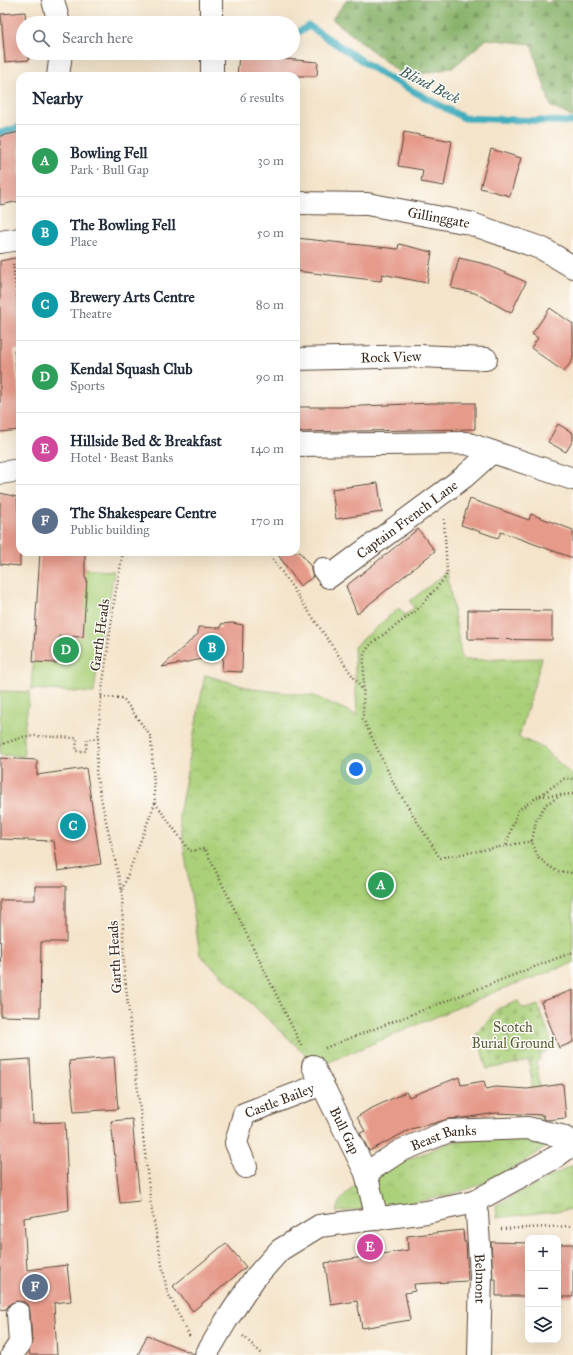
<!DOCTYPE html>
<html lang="en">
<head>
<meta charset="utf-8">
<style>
	:root { --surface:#fff; --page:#f6f6f7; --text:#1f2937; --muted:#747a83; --line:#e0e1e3; --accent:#1f6fb2 }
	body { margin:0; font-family:"IM FELL Great Primer",serif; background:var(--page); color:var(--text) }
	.controls { position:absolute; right:12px; bottom:12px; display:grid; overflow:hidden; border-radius:8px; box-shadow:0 4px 16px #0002 }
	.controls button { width:36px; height:36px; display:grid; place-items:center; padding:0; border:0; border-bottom:1px solid var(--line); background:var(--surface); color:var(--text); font:20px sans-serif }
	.you { position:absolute; left:356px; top:769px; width:14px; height:14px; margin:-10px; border:3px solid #fff; border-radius:50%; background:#1a73e8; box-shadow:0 0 0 6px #1a73e833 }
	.badge { display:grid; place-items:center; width:26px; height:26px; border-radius:50%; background:var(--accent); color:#fff; font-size:13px; font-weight:700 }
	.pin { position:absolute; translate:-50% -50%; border:2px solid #fff; box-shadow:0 1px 4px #0006 }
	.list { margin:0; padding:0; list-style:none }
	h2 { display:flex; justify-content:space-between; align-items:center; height:52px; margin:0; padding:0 16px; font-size:17px }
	h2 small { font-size:13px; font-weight:400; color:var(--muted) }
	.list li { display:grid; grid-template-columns:26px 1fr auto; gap:12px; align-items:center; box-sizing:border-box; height:72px; padding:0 16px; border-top:1px solid var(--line) }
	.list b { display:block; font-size:15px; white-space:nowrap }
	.list p { margin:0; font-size:13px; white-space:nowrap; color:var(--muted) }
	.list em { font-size:13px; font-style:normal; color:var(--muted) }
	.icon { flex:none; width:22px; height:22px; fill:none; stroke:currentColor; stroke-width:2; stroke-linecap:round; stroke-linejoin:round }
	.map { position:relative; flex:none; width:573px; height:1355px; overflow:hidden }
	.search { position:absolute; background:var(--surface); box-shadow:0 4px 16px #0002; left:16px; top:16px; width:284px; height:44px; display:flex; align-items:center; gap:10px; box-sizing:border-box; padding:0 14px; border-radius:22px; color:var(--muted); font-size:15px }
	.panel { position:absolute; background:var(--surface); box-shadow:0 4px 16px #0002; left:16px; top:72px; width:284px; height:484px; border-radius:12px }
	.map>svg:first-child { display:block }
	.grass { fill:url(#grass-tufts); stroke:#737d4c }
	.forest { fill:url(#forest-firs); stroke:#626e44 }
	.cemetery { fill:url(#cemetery-stones); stroke:#737d4c }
	.park { fill:url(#park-crowns); stroke:#737d4c }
	.garden { fill:#abd07a; stroke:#737d4c }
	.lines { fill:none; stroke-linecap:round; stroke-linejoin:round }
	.stream { stroke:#3fadbd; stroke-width:7 }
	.building { fill:#e59a8a }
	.street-casing { stroke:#574638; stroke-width:24 }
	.secondary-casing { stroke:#574638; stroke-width:24 }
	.path { stroke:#574638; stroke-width:2.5; stroke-dasharray:1 3; stroke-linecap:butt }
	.street { stroke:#fff; stroke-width:22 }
	.secondary { stroke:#fff; stroke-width:22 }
	.labels { text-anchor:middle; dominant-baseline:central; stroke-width:3; stroke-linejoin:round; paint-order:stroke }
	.street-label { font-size:14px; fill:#3b2a1e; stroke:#fdfcf7 }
	.park-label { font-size:14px; fill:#5d5c3a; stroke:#fdfcf7 }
	.water-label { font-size:15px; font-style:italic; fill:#3d5e5e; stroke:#fdfcf7 }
</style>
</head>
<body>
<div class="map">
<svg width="573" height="1355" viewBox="0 0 573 1355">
	<defs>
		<pattern id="grass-tufts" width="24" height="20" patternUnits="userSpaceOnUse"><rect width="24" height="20" fill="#abd07a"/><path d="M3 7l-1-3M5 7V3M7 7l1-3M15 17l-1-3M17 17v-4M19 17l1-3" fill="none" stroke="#94b369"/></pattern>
		<pattern id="forest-firs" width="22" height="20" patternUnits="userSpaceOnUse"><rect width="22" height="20" fill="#88b26a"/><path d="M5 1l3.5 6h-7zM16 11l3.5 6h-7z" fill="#709157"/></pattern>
		<pattern id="cemetery-stones" width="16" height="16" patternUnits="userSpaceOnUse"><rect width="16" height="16" fill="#abd07a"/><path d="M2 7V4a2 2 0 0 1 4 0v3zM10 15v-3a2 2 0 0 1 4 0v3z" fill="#94b369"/></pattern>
		<pattern id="park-crowns" width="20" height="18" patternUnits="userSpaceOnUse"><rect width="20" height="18" fill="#abd07a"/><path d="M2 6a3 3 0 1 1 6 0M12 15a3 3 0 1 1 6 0" fill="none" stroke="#94b369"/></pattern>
	</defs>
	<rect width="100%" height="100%" fill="#fdfcf7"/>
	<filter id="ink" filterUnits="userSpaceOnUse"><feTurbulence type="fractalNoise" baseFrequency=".025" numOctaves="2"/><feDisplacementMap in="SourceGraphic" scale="8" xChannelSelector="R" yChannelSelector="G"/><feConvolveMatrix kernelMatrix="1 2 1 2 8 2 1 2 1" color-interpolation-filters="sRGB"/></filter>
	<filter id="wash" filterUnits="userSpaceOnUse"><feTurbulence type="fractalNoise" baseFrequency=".012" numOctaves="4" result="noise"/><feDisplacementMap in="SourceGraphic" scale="16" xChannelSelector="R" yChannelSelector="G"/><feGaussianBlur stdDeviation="0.9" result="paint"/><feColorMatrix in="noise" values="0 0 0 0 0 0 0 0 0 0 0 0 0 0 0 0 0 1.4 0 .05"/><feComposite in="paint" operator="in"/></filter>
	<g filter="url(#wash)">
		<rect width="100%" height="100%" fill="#f4e4ca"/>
		<!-- grass -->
		<path class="grass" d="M503,1136L550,1144C529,1159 507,1173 484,1183C437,1202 385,1207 336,1212L339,1202L354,1186L400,1163L451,1142Z
			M573,1165V1209L497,1218L496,1205Z"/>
		<!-- forest -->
		<path class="forest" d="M347,0H544L547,3L557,0H573V117L551,107L531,44L487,39L452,68L405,77L332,19Z"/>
		<!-- cemetery -->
		<path class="cemetery" d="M518,1001C522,1011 530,1008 538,1005L554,1048C546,1051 541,1054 537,1063L543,1120L536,1115L529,1061L487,1069L477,1034L497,1009Z"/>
		<!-- park -->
		<path class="park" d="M447,572L462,660L542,658L519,737L543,748L573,776V963L497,991L322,1065L306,1055L200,955L179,815L205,675L253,689L314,696L357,715L354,647L399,608L405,615L414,608L410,601Z"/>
		<!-- garden -->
		<path class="garden" d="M41,567L114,571L108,610L104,611L94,693L31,689Z
			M0,691L30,692L23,737L24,756L0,755Z"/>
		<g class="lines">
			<!-- stream -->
			<path class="stream" d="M293,35L309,26L385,76L464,118L573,122
				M0,133L20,127"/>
		</g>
		<g id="blocks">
			<!-- building -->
			<path class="building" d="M25,12L26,23H23V53H28L29,60L5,62L1,14Z
				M239,55L318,62L317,76H237Z
				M20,132V201L0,205V136Z
				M404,132L452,141L444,186L421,182L423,170L398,166Z
				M491,149L521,158L510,196L480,188Z
				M296,238L398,249L399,244L432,252L427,283L382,274L381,281L296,271Z
				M20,257V350H14L20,405V430L0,432V261Z
				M459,258L485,264L526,282L511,313L475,293L451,288Z
				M550,308L573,324V359L564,372L531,348L538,338L532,334Z
				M431,403H475V429L296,432V407H340Z
				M558,424L573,433V440L566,452L548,442Z
				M378,483L382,512L336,519L332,489Z
				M0,493L17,497L19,520H20V566L0,564Z
				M470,499L529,520L531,514L573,530V558L501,532L498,538L461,525Z
				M418,529L435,551L357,614L346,586Z
				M40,552H85V578H87L83,637L59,636L57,663L33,662Z
				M276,552H300L311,567V571L313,577L300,586Z
				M468,610L552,611V640L468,639Z
				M232,623L243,625L242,672L222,671L223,655L162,667L198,634V627L221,628V624Z
				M0,758L37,760V775L86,768L101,864L58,871L54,841L0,839Z
				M35,886H66V942H41L40,1017L1,1016L0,900H35Z
				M573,990V1042L559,1048L541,1002Z
				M114,1057L118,1109L74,1112L69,1061Z
				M30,1059L33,1123L65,1122L69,1210L24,1218L27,1270L67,1265L71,1301L54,1303L57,1355H30L29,1351L32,1342L30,1312L29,1306L24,1302L17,1301L11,1303L6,1309L0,1310V1061Z
				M459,1077L461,1085L484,1081L486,1089L496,1087L527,1089L563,1084L566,1118L546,1120L543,1119V1115L496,1113L463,1118L448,1119L435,1123L411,1129L369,1151L360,1133L365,1131L357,1117L368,1110L406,1092L409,1097Z
				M132,1119L140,1201L120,1203L111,1121Z
				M463,1230L464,1242H466L468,1281L414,1284L415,1291L405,1293L410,1320L362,1328L357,1301L331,1305L325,1263L408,1250L407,1236Z
				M491,1242L528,1243V1296H496V1279H493Z
				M226,1243L246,1267L193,1311L173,1286Z
				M558,1244H573V1297H558Z
				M147,1335L194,1354V1355H138Z"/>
		</g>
	</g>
	<g filter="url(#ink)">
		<use href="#blocks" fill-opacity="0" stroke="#574638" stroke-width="1"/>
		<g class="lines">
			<defs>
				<g id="street">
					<path d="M53,0L59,23"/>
					<path d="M211,0V23"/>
					<path d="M212,53V76"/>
					<path d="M58,76L61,53"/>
					<path id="s1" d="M296,203L367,204L469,223L543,249L573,267"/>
					<path d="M0,242L20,239"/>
					<path id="s2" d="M296,359L420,356L486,359"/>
					<path d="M296,445L466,443L573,479"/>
					<path d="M0,473L20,470"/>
					<path id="s3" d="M323,569L329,577L464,477L492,452"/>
					<path id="s4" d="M313,1066L366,1173"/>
					<path id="s5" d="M246,1167L236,1143L244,1114L322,1084"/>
					<path id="s6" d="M474,1202L477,1214L481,1275L479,1355"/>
					<path id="s7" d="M377,1219L366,1173L400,1151L449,1131L527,1128L561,1136L573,1142"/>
					<path d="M12,1355L20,1343L18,1313"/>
				</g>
				<path id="secondary" d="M206,1355L226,1321L254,1279L280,1250L319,1226L427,1212L474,1202L554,1158L573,1144"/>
			</defs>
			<!-- street casing -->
			<use href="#street" class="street-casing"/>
			<!-- secondary casing -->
			<use href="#secondary" class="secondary-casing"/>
			<!-- path -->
			<path class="path" d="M13,264L20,321
				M444,519L447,572L445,578L417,610L372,643L364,653L363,719L395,786L440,858L532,841
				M123,552L115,596L101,697L96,773L105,817L122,891L124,970L151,1206L167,1291L190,1337
				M268,552L363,691
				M101,697L123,698L151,737L155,803L122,890
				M0,745L23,737L35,736L77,738L76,751H86L87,739H98
				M573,794L562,795L546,804L536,821L532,841L538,858L556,871L573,873
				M540,796L561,795
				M155,803L190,851L205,849L302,1047
				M506,845L518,810L564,779H573
				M325,1048L573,952
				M501,1229L573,1226
				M243,1336L263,1355"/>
			<!-- street -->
			<use href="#street" class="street"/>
			<!-- secondary -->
			<use href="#secondary" class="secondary"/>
		</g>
	</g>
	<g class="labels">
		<!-- street labels -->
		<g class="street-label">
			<text stroke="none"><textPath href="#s1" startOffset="144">Gillinggate</textPath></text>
			<text stroke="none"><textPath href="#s2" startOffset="95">Rock View</textPath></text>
			<text stroke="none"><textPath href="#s3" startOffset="107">Captain French Lane</textPath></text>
			<text transform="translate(100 635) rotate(-82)">Garth Heads</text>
			<text transform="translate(115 957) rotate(-93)">Garth Heads</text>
			<text stroke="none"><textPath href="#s5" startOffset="94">Castle Bailey</textPath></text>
			<text stroke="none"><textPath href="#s4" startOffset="72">Bull Gap</textPath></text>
			<text stroke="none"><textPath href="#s7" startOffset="134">Beast Banks</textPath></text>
			<text stroke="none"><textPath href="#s6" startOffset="77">Belmont</textPath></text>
		</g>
		<!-- park labels -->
		<g class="park-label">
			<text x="513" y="1027">Scotch<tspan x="513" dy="16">Burial Ground</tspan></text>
		</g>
		<!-- water labels -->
		<g class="water-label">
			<text transform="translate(430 85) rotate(27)">Blind Beck</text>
		</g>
	</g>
</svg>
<div class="controls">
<button>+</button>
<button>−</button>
<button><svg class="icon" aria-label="layers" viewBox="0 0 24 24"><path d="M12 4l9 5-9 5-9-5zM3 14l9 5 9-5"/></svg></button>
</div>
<div class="you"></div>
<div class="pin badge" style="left:381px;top:885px;background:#2e9e5b">A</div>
<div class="pin badge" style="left:212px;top:648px;background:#0f9aa8">B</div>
<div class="pin badge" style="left:73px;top:826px;background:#0f9aa8">C</div>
<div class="pin badge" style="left:66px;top:650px;background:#2e9e5b">D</div>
<div class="pin badge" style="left:370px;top:1247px;background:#d1479c">E</div>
<div class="pin badge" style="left:35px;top:1287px;background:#5c6f8a">F</div>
<div class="search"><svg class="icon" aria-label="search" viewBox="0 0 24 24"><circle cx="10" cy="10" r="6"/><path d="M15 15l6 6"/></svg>Search here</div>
<section class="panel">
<h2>Nearby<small>6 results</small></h2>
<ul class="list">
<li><span class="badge" style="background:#2e9e5b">A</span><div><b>Bowling Fell</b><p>Park · Bull Gap</p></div><em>30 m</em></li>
<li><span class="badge" style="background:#0f9aa8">B</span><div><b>The Bowling Fell</b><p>Place</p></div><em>50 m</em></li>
<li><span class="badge" style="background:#0f9aa8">C</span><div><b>Brewery Arts Centre</b><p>Theatre</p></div><em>80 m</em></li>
<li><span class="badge" style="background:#2e9e5b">D</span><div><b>Kendal Squash Club</b><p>Sports</p></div><em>90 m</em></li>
<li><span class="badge" style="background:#d1479c">E</span><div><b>Hillside Bed &amp; Breakfast</b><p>Hotel · Beast Banks</p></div><em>140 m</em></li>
<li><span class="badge" style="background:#5c6f8a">F</span><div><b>The Shakespeare Centre</b><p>Public building</p></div><em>170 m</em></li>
</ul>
</section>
</div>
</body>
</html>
